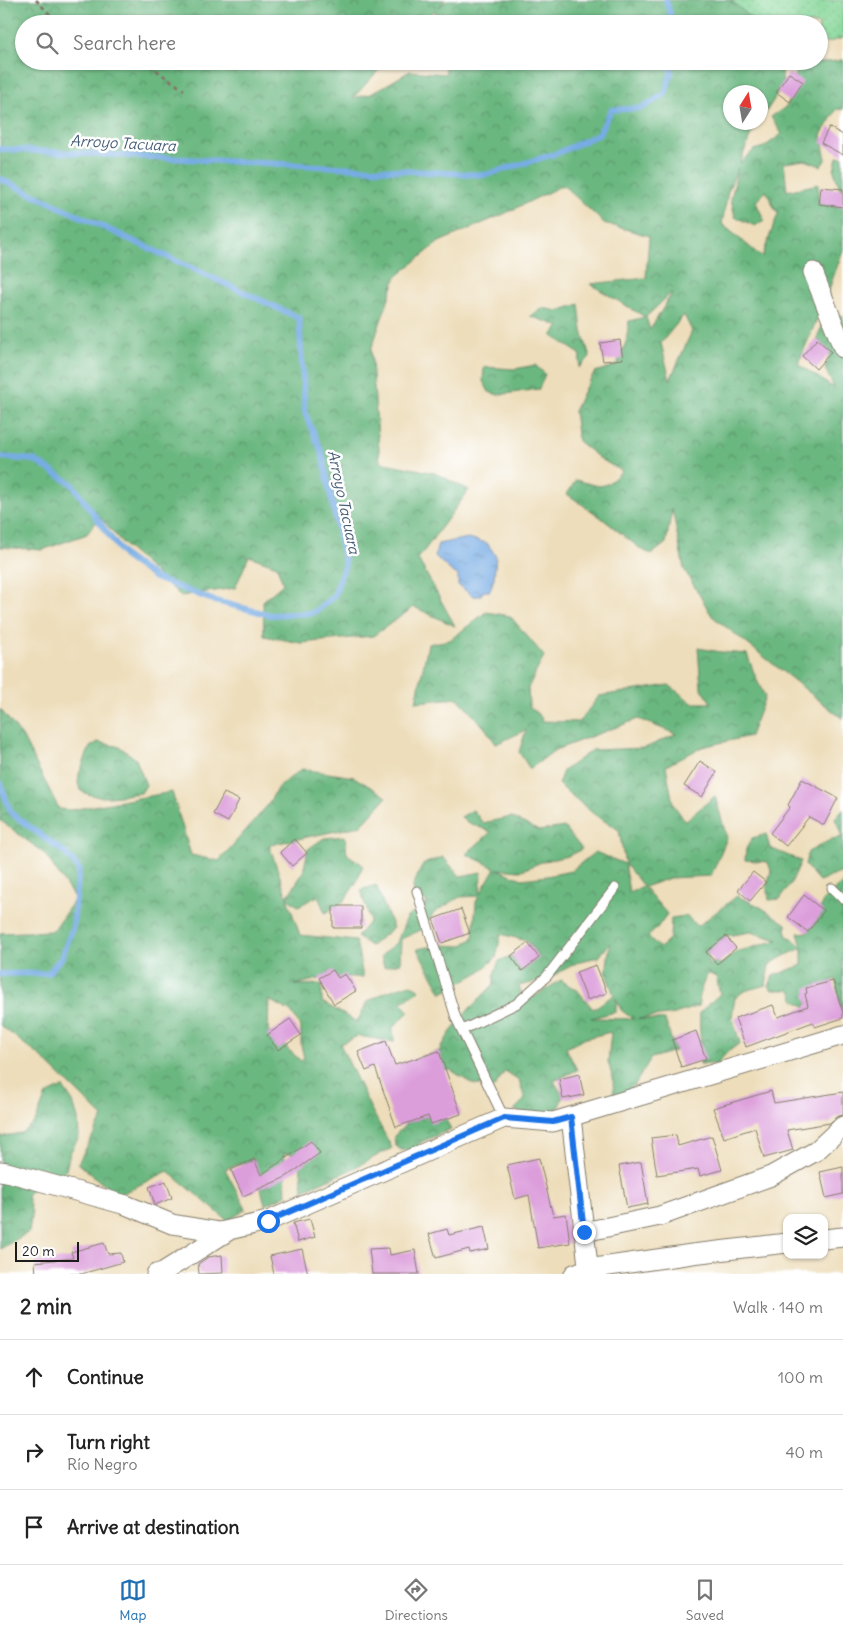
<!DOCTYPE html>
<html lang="en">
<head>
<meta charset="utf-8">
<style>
	:root { --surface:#fff; --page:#f6f6f6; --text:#222; --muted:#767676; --line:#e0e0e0; --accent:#1f6fb2 }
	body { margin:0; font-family:Delius,sans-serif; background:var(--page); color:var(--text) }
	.controls { position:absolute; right:15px; bottom:15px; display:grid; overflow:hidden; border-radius:10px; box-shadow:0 1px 4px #0004 }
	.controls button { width:45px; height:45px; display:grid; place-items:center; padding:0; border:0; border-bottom:1px solid var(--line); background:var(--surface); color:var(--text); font:25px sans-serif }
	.compass { position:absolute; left:723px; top:85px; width:45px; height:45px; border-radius:50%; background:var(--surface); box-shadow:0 1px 4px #0004; rotate:11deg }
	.scale { position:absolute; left:15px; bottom:12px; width:64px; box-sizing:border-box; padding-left:5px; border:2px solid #1c1c1c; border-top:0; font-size:14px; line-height:18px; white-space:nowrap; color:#1c1c1c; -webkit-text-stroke:4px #fff; paint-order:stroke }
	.stop { position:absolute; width:15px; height:15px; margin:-11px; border:4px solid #1a73e8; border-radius:50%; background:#fff }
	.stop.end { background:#1a73e8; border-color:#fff; box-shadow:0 1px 5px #0008 }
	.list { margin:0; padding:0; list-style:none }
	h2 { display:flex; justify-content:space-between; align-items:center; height:65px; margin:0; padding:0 20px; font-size:21px }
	h2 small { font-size:16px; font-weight:400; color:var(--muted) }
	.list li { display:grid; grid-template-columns:32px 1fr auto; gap:15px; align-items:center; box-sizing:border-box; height:75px; padding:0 20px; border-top:1px solid var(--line) }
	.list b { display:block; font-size:19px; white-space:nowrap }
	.list p { margin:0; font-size:16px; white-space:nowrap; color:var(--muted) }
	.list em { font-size:16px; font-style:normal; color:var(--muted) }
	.icon { flex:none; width:28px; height:28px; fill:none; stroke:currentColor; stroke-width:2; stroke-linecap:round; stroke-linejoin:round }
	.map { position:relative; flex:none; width:843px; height:1274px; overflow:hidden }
	.search { position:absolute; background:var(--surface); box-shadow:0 1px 4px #0004; left:15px; right:15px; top:15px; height:55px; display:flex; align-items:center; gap:12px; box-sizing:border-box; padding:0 18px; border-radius:28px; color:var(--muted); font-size:19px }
	.sheet { height:290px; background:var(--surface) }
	nav { display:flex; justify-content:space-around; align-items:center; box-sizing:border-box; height:70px; border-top:1px solid var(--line); background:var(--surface); font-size:14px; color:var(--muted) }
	nav a { display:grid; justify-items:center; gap:2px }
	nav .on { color:var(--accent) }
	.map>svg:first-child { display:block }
	.grass { fill:url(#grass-dots); stroke:#50795a }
	.forest { fill:url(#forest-crowns); stroke:#446a4e; fill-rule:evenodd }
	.water { fill:url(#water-ripples); stroke:#4a6480 }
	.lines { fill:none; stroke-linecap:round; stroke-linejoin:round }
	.stream { stroke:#77ace4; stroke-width:6 }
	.building { fill:#dc9edb }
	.lane-casing { stroke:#847c6b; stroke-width:11 }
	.street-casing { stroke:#847c6b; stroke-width:21 }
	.path { stroke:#847c6b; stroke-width:3; stroke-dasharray:4 4; stroke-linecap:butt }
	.lane { stroke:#fff; stroke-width:9 }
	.street { stroke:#fff; stroke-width:19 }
	.route { stroke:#1a73e8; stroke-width:6 }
	.labels { text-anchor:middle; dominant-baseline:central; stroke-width:5; stroke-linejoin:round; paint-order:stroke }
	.water-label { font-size:15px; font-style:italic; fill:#455d76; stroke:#fff }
</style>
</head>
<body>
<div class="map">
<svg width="843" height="1274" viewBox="0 0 843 1274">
	<defs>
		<pattern id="grass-dots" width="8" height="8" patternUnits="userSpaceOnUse" patternTransform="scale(1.25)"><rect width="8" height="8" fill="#84d697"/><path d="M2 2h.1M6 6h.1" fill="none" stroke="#71b782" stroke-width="1.8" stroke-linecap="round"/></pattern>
		<pattern id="forest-crowns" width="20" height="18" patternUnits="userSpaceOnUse" patternTransform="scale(1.25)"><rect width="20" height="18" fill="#6bb780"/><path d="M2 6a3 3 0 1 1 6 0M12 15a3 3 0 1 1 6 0" fill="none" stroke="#579468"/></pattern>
		<pattern id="water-ripples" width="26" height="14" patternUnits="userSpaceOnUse" patternTransform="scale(1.25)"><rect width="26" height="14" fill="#77ace4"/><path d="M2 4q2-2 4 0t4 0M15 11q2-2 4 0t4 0" fill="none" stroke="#618bb8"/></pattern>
	</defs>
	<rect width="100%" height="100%" fill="#fff"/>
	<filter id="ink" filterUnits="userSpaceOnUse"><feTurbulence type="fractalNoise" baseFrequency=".02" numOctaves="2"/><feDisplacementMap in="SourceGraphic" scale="10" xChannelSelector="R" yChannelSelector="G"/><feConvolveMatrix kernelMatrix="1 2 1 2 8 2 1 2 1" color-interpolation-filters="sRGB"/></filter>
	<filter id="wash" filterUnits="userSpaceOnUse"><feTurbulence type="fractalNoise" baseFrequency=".0096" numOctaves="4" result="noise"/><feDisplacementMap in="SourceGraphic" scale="20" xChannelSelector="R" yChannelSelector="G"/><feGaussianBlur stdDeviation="1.12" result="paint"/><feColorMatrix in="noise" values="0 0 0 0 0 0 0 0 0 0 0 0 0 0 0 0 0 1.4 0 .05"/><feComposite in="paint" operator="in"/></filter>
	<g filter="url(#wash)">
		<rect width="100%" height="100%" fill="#edddba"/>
		<!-- grass -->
		<path class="grass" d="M728,0H843V38L829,42H819V24H758L734,3Z"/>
		<!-- forest -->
		<path class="forest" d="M0,0H445L439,7L448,0H728L734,3L758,24H438L435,10L422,24H24V61H387L353,98L371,94L410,71L446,74L444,61H780L783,85L761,120L760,92H730V122L759,123L751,134L740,163L754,150L764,147L782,134L771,117L787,106L796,72L805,64L838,61L843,59V110L837,109L821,135L826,159L821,166L805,160L784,163L787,191L818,184L819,204L843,207V250L827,295L798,364L834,388L825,368L831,352L817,339L822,325L843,315V719L712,616L684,569L672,509L666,543L652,554L642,550L599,516L567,494L576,480C602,487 602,491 622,471L602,460L578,441L574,411L585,388L595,372L617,365L626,342L629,321L645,317L590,284L646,278L649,236L604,223L563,185L504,214L439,242L396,277L371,350L380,462L435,473L469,490L418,559L455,626L414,607L373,636L301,643L264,636L263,601L283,584L277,566L249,556L235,588L181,596L126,547L100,517L87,534L42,550L0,547ZM738,168L731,199L735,217L755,226L764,220L756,202L766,191L776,211H779L762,257L722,224L728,191ZM671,293H672L650,330L646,317ZM684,315L692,331L670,380L661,343Z
			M837,157H843V192L840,189L834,171Z
			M579,304L582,331L590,357L579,368L580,354L552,336L559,326L530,316L543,308L558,311Z
			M535,365L545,374L539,389L498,395L489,392L483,381L484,367L515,369Z
			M486,612L510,616L544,656L528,688L529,706L542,718L540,721L579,722L599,696L669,685L692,703H711L701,687L698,648L721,652L747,654L756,678L765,697L750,736L702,747L666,766L673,804L685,821L715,796L727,838L711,876L670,878L644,887L667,914L657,928L648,936L660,948L670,938L671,918L686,916L698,926L737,896L759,906L786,924L787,937H791L802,947L798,933L808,932L819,917L822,902L843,882V1014L835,979L810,992L806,1007L794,1000L793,993L789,990H772L769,986L773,976L802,965V948L782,957L769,965L766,985L744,991L735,998L732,1016L740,1043L725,1054L718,1064H700C703,1046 698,1029 700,1012L720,994L716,977L708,973L702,986L698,1006L675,1014L638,1019L665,1020L675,1051L651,1058L634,1086L614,1103L613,1079L608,1062L611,1032L586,1038L566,1048L577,1070L554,1081L563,1096L553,1122L514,1110L525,1099L519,1080L505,1071L494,1088L472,1084L451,1070H435L418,1058L439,1051L450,1033L469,1009L494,984V974L499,961L511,956L522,971L539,957L527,941L501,934L496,958L478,973L442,993L417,949L441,945L462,946L473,938L476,902L479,896L460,897L435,912L421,930L401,939L400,963L384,967L381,956L397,942L407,917L428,903L414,895L413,886L423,864L443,857L460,876L482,872L480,894L495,868L466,854L491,832L467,822L461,817L473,810L483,823L511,817L539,831L564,827L582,849L568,856L544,861L520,871L497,869L522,879L547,876L571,871L595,852L625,864L619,830L595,815L558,784L563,771L592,750L645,748L676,734L638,719L555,750L530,769L519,752L526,730L496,744L485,728L458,698L416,702L428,644L450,640ZM626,865L643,886L629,893L625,866ZM751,932L778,940L736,952L721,964L712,962L709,967L707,952L726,936ZM610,943L606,974L614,995L593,1009L579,992L561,980L524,1003L519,986L547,979L580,961L599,957ZM616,998L621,1010L633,1019L591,1018L616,1012Z
			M0,709L22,736L59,809L71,810L172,792L191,855L219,861L267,806L278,787L302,769L354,777L387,797L360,826L269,845L287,897L303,873L308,849L324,838L345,836L347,854L363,865L356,883L344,901L325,913L318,896L298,906L287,898L300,935L356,941L363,977H327L294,985L322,984V1002L357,1022L367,1002L386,992L410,984L420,990L401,1003L409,1012L393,1027L394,1042L358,1036L340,1044L370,1107L392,1148L348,1171L303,1190L299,1154L284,1153L286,1195L265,1205L254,1159L225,1169L246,1209L228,1221L168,1171L117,1196L78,1163L103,1117L41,1057L0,1025V933L53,931L75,899L45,854L0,820ZM269,1000L291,1012L301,1028V1045L304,1058L301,1061L268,1031Z
			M98,742L120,747L136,759L146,785L141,793C118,795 103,802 81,791L78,783L79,774L90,747Z
			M843,809V872L819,881L805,865L808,852L832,839L842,837L835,818Z
			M766,834L770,848L801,861L791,883L780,899L769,900L767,885L771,871L768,862L745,860L746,849L752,838Z
			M376,885L393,928L371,946L357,937L370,921L361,890Z
			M63,1087L73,1102L78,1119L79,1137L70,1153L66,1170L54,1183L36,1180L27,1196L32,1213L29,1232L0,1249V1137L21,1133L35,1122L46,1095Z
			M441,1111L451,1129L421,1142L415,1150H401L395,1145L394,1136L407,1123Z"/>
		<!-- water -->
		<path class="water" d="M468,538L487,543L496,556L494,578L490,591H484L480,596H473L458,585V575L452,572L435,556L438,544Z"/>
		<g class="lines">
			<!-- stream -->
			<path class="stream" d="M666,0L671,17V24
				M0,149L485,175L558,153L599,134L611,110L642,108L665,94L671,74V61
				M0,179L299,318L305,413L322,453L345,564L334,596L313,613L271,615L215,601L155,578L124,556L72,484L34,460L0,457
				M0,783L11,813L65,853L79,869L73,926L62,957L48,973L0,974"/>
		</g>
		<g id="blocks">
			<!-- building -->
			<path class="building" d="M789,73L803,82L790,102L776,92Z
				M829,127L843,135V155L821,143Z
				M821,187L843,189V207L819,204Z
				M817,339L831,352L816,369L802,356Z
				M620,340L623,359L603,361L600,343Z
				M700,761L717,772L702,797L684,786Z
				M802,779L838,798L824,825L809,817L786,846L770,833L790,807L788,805Z
				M224,793L239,800L228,822L213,814Z
				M295,839L307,853L292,866L280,852Z
				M753,872L766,882L750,901L738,890Z
				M804,895L824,911L808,932L788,917Z
				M333,906H361V928H333Z
				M461,909L470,933L442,943L433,919Z
				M726,936L736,948L717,964L706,952Z
				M528,943L539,958L522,971L511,956Z
				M596,965L607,993L587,1000L576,972Z
				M333,970L338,978L345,974L356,991L334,1004L319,978Z
				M833,981L843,1013V1018L815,1027L813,1022L746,1047L735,1018L773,1005L778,1017L808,1006L805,994L807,993L806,988Z
				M290,1019L301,1035L278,1050L267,1035Z
				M696,1031L706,1059L681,1067L672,1040Z
				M386,1041L395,1065L439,1051L461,1114L431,1124L428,1116L396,1127L375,1067L366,1071L358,1052Z
				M579,1074L584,1095L563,1099L559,1079Z
				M771,1091L774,1103L843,1092V1115L836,1117L830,1123L787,1130L793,1150L764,1158L755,1128L724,1138L713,1108Z
				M676,1135L678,1146L712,1136L722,1170L700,1176L698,1169L657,1175L651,1138Z
				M311,1141L320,1153L286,1177L243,1196L231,1170L254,1159L261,1175Z
				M539,1158L553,1216L566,1214L570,1243L538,1248L529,1195L515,1199L507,1165Z
				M641,1162L648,1204L627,1208L619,1166Z
				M843,1167V1194L826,1198L820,1172Z
				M166,1181L172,1198L155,1205L149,1187Z
				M310,1219L315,1237L298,1242L293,1223Z
				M484,1227L489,1249L470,1253L469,1249L436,1258L429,1234L447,1229L449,1235Z
				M104,1243L108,1254L121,1253L123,1262L81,1274H36L35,1262L73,1258L71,1252Z
				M389,1248L390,1255L415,1250L419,1274H372L369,1249Z
				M302,1249L308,1274H274L270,1256Z
				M222,1255L223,1273L199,1274L198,1264L208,1257Z"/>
		</g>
	</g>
	<g filter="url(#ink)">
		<use href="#blocks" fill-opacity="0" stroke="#847c6b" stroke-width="1"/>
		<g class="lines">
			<defs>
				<path id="lane" d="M832,888L843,899
					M417,891L456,1018L504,1118
					M462,1030L516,1004L547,976L615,888"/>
				<path id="street" d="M813,272L843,348
					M571,1117L589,1274
					M0,1171L7,1172L126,1205L172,1224L220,1232L268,1221L504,1118L553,1122L843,1035
					M584,1232L660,1216L771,1176L816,1151L843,1126
					M824,1239L843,1237
					M156,1274L163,1272L228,1231
					M574,1274L588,1269L692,1254L787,1243"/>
			</defs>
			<!-- lane casing -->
			<use href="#lane" class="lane-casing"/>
			<!-- street casing -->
			<use href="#street" class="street-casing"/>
			<!-- path -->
			<path class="path" d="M36,0L59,24
				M143,61L184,90"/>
			<!-- lane -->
			<use href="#lane" class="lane"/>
			<!-- street -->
			<use href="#street" class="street"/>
		</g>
	</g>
	<g class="lines" filter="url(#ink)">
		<!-- route -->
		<path class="route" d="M268,1221L504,1118L553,1122L571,1117L584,1232"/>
	</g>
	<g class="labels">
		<!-- water labels -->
		<g class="water-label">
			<text transform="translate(123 143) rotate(3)">Arroyo Tacuara</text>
			<text transform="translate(344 502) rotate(78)">Arroyo Tacuara</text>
		</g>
	</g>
</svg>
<div class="controls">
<button><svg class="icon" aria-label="layers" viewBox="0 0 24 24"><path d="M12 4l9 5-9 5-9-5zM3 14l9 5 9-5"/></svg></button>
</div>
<svg class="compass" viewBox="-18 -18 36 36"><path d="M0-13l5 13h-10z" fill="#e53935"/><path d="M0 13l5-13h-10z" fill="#767676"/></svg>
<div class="scale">20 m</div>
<div class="stop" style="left:268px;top:1221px"></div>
<div class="stop end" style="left:584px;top:1232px"></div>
<div class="search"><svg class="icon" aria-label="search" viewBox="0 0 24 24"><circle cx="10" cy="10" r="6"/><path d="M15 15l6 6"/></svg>Search here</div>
</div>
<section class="sheet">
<h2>2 min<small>Walk · 140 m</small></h2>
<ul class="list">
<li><svg class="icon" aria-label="ahead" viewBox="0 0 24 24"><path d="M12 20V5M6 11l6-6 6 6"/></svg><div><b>Continue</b></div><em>100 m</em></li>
<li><svg class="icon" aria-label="right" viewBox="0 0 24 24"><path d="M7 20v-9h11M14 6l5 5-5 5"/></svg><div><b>Turn right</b><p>Río Negro</p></div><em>40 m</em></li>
<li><svg class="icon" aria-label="arrive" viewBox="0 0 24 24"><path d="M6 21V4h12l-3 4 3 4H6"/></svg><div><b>Arrive at destination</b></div></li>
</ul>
</section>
<nav>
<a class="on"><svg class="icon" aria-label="map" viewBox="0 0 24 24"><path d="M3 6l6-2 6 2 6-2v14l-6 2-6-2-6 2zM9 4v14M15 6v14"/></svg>Map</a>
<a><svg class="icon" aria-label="directions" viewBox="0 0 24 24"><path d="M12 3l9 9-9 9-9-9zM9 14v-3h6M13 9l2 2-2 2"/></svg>Directions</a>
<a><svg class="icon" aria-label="saved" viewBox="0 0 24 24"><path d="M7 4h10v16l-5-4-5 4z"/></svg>Saved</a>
</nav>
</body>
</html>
